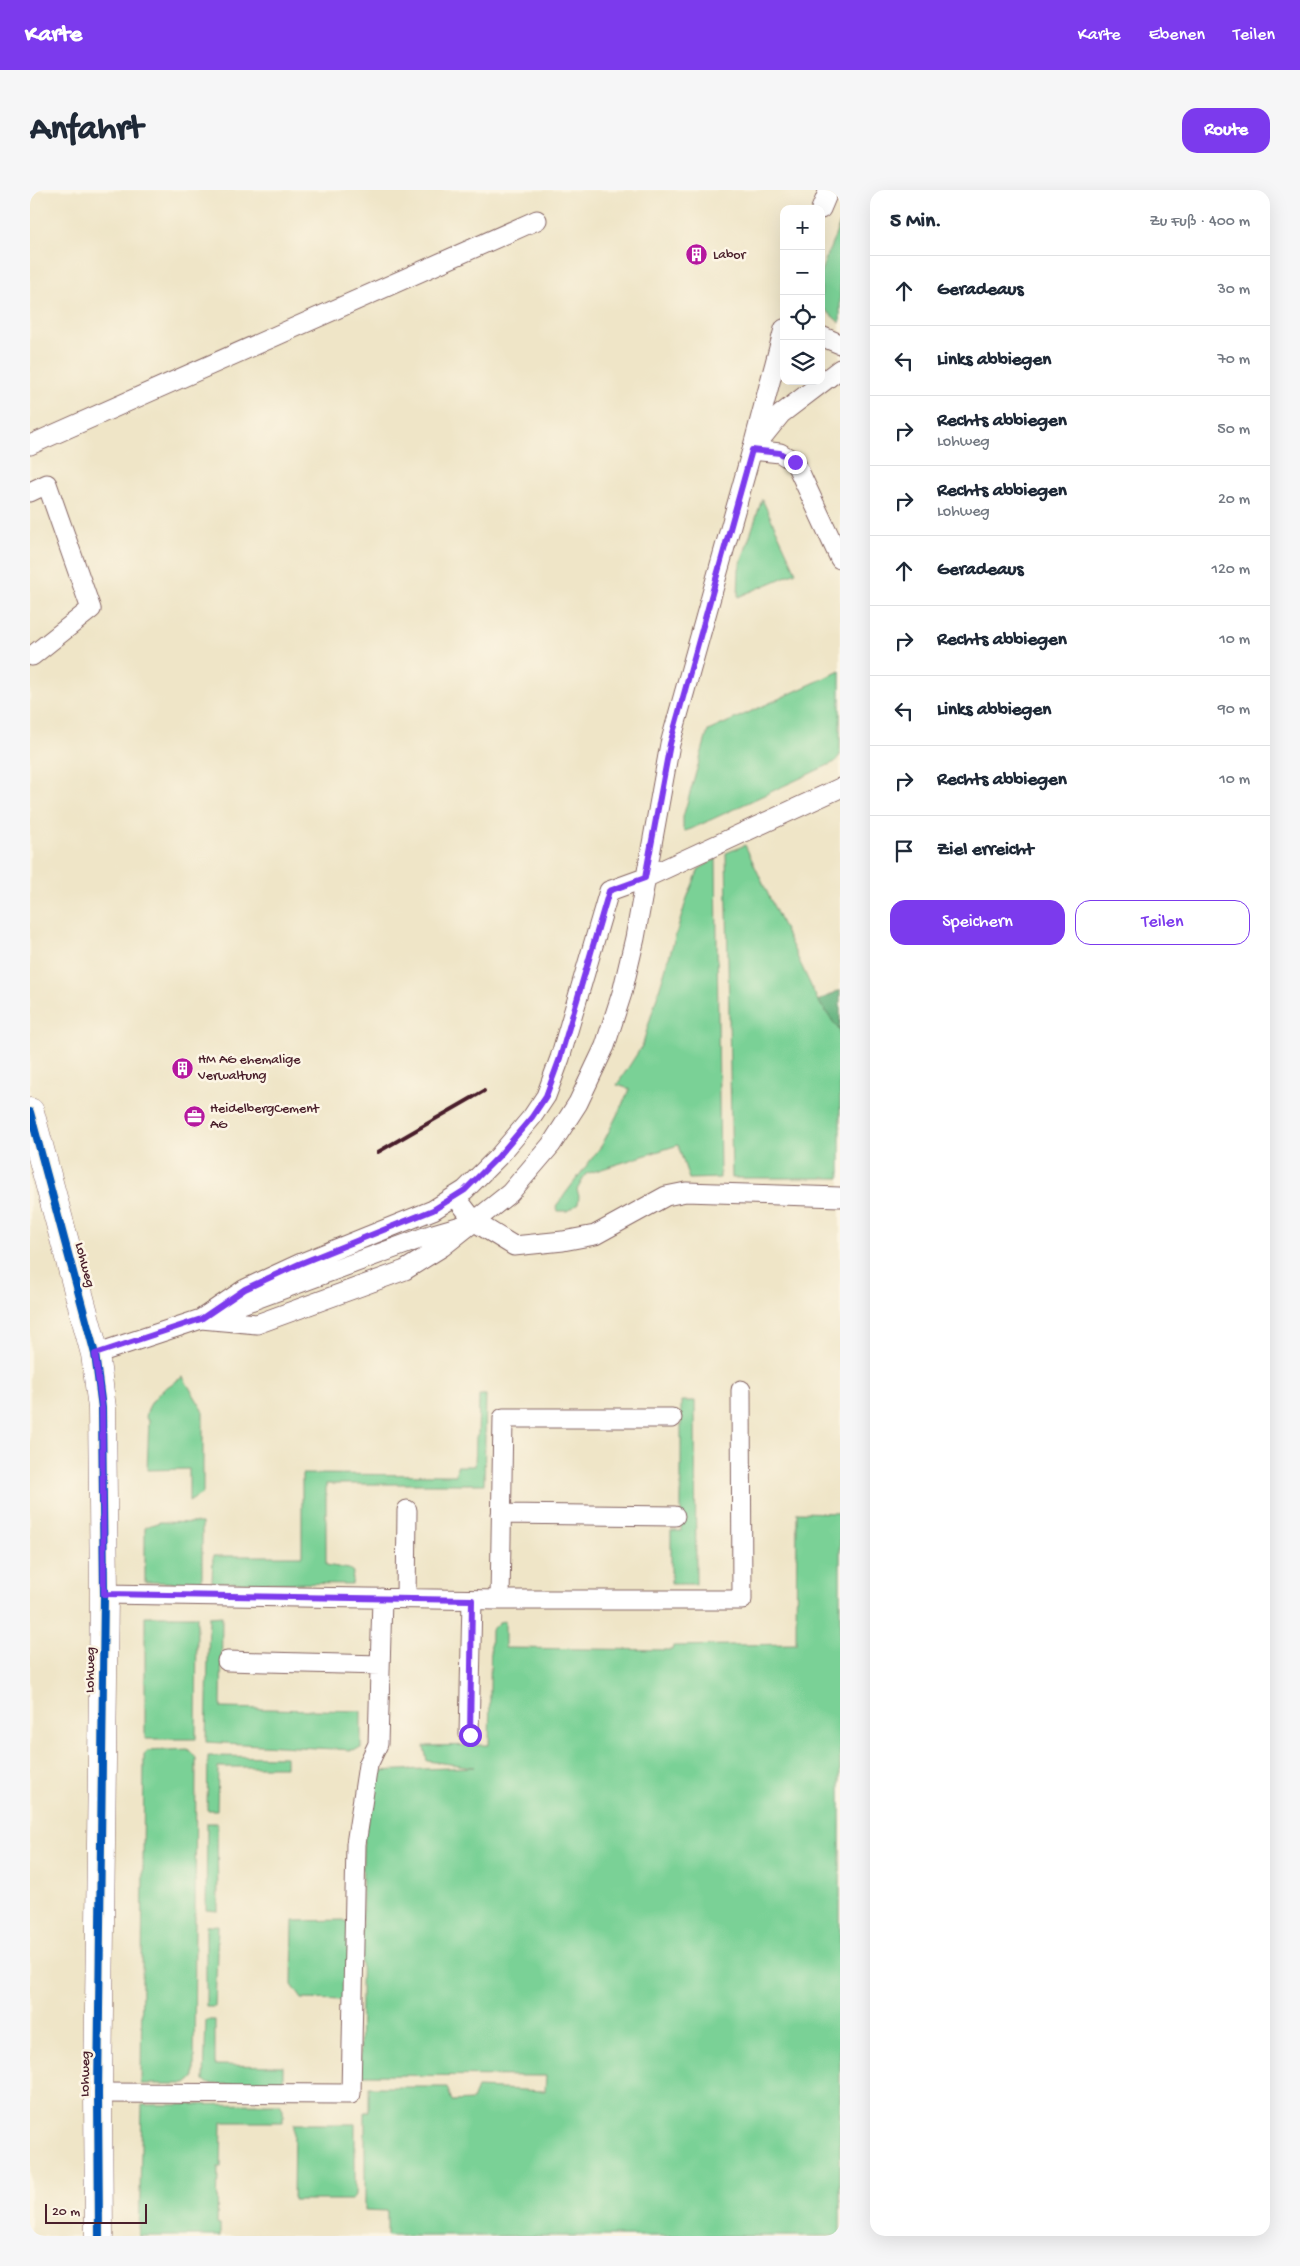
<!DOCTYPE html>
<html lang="de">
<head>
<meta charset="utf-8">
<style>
	:root { --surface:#fff; --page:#f6f6f7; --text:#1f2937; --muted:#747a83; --line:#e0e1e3; --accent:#7c3aed }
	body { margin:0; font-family:"Gochi Hand",sans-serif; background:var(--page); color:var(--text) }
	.controls { position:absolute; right:15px; top:15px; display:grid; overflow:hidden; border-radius:10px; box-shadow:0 5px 20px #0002 }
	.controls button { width:45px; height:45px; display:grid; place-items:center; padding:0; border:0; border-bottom:1px solid var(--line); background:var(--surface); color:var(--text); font:25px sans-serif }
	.scale { position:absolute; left:15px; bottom:12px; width:102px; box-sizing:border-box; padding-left:5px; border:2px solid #4a1f2b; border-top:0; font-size:14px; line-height:18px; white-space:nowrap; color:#4a1f2b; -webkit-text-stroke:4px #fcf5e5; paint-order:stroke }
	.stop { position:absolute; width:15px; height:15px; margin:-11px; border:4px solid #7c3aed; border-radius:50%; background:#fff }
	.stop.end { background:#7c3aed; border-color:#fff; box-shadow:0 1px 5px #0008 }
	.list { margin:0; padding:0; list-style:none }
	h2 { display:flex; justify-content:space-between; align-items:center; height:65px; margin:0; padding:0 20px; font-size:21px }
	h2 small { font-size:16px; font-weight:400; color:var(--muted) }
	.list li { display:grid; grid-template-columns:32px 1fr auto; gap:15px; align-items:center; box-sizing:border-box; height:70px; padding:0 20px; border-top:1px solid var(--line) }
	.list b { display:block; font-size:19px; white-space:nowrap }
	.list p { margin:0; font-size:16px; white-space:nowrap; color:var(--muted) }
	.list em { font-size:16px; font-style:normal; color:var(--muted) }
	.actions { display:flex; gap:10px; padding:15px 20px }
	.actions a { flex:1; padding:11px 0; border:1px solid var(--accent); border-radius:15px; text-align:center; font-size:18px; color:var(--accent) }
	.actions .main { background:var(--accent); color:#fff }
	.icon { flex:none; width:28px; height:28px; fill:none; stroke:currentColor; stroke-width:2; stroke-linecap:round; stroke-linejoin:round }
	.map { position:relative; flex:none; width:810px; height:2046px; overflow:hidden; border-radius:15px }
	header { display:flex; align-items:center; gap:30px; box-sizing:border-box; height:70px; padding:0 25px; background:var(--accent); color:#fff }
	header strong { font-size:24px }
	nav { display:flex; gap:28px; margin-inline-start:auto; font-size:18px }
	.intro { display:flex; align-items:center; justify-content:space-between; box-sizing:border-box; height:120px; padding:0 30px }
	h1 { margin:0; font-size:35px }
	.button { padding:12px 22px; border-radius:15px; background:var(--accent); color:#fff; font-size:18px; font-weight:700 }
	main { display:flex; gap:30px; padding:0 30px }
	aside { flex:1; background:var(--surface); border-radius:15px; box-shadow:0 5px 20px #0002 }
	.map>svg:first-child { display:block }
	.green { fill:#7ad196; stroke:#627860 }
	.forest { fill:#63b37f; stroke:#566955 }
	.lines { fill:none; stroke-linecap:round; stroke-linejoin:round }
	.service-casing { stroke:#846462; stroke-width:21 }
	.minor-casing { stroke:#846462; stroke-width:29 }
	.service { stroke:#fff; stroke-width:19 }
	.minor { stroke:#fff; stroke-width:28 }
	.rail { stroke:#4a1f2b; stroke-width:4 }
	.cycleway-casing { stroke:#fcf5e5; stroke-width:11 }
	.cycleway { stroke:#0057b8; stroke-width:8 }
	.route { stroke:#7c3aed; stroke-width:6 }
	.labels { text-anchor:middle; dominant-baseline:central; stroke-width:5; stroke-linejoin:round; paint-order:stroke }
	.poi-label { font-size:14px; fill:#4a1f2b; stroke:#fcf5e5; text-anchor:start }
	.street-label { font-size:14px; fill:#4a1f2b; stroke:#fcf5e5 }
</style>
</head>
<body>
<header>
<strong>Karte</strong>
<nav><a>Karte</a><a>Ebenen</a><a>Teilen</a></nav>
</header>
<div class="intro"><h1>Anfahrt</h1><a class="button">Route</a></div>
<main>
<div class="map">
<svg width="810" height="2046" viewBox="0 0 810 2046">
	<rect width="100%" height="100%" fill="#fcf5e5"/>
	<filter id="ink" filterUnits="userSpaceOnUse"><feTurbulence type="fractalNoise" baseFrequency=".02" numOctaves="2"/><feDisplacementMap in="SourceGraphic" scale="10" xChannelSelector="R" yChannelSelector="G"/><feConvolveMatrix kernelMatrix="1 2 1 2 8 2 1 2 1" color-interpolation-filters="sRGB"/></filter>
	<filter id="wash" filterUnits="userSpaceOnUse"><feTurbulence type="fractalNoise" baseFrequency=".0096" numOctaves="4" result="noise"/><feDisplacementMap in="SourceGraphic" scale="20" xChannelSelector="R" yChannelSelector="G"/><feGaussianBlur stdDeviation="1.12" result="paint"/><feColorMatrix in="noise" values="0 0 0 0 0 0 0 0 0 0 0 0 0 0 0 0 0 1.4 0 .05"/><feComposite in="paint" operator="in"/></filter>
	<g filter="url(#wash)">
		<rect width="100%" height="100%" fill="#efe5c7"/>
		<!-- green -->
		<path class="green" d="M810,33V133L791,116V81Z
			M732,309L766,382L708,407L709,379Z
			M810,481V565L805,572L661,639L655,641L653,639V627L678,541Z
			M715,655L788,811L810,841V988H702L696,663Z
			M686,669L690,988L659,989L648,955L556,984L547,1000L549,1006L548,1014L537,1021H528L526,1016L572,955L600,899L587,895L612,856L657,708L669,679Z
			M153,1187L173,1220V1303L159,1312V1279L117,1280L119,1229L116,1228C118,1208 136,1197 153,1187Z
			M449,1205H456L454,1294H296V1375L319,1379L323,1382L322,1394L182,1392L183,1366H272V1284L426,1285L427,1276H445L446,1246H448Z
			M651,1211H665L666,1394H641V1341H651Z
			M767,1322L810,1323V2046H357V2021L335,2020V1922L339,1921V1897H417L422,1911L442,1910L447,1898L515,1901L516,1886L330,1885L333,1657L345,1581L444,1577L397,1571L394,1556L459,1555L461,1440L469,1432L475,1431V1458L642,1460L643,1456L766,1454Z
			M130,1332L172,1333V1393L115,1392V1337Z
			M115,1426H167L166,1549H115Z
			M192,1426L191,1518L331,1521V1558L322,1560L176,1552L179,1427Z
			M158,1559L166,1568L164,1888L157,1894H111L114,1565L117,1561Z
			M178,1566L256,1567V1577H188L187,1620H177Z
			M177,1633H187L188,1721L176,1720Z
			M314,1730L319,1734L318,1810L272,1809L262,1795L263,1731Z
			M188,1735L185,1817H176V1736Z
			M176,1830H185V1875L253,1876V1895L179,1894L174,1890Z
			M250,1914L253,1919V1932H192L191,1978H188L187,2034L190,2035V2046H109L112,1915Z
			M264,1934H325V2006L322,2010H263Z"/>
		<!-- forest -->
		<path class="forest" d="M810,800V841L788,811Z"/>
	</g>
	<g filter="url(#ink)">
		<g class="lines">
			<defs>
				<path id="service" d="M791,19L799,0
					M791,146L810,154
					M0,255L507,30
					M726,255L751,224L810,179
					M722,260L750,263L765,272L810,369
					M0,302L17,294L61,419L2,466
					M425,1006L445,1032L484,1056L533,1051L565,1045L636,1006L656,1002L810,1007
					M171,1129L227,1134L375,1080L412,1057L480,1003L521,955L548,913L575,856L592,803L605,748L640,554L722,260L754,139
					M171,1129L215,1099L269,1074L403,1020L435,1000L469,966L502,927L516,906L530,868L579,701L615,688L810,598
					M65,1164L171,1129L403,1044L434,1035
					M471,1324L645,1326
					M74,1404L470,1410L473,1228H642
					M376,1409L377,1320
					M470,1410H712L711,1200
					M197,1471L350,1475
					M439,1545L442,1410
					M68,1903L321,1904L326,1654L338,1575L348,1554L352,1408"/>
				<path id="minor" d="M0,922L65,1164L72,1218L74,1404L68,1903L69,2046"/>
			</defs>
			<!-- service casing -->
			<use href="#service" class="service-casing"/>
			<!-- minor casing -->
			<use href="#minor" class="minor-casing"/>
			<!-- service -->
			<use href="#service" class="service"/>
			<!-- minor -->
			<use href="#minor" class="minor"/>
			<!-- rail -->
			<path class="rail" d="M348,962L454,901"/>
			<defs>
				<path id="cycleway" d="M0,922L65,1164L72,1218L74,1404L68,1903L69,2046"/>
			</defs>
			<!-- cycleway casing -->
			<use href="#cycleway" class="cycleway-casing"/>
			<!-- cycleway -->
			<use href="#cycleway" class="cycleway"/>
		</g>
	</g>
	<g class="lines" filter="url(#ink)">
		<!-- route -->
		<path class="route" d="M440,1545L442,1410L74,1404L72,1218L65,1164L171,1129L215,1099L269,1074L403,1020L435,1000L469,966L502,927L516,906L530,868L579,701L615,688L640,554L722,260L750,263L765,272"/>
	</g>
	<!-- icons -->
	<defs>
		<symbol id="building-disc" viewBox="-11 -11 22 22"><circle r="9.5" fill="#b5179e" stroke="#fcf5e5"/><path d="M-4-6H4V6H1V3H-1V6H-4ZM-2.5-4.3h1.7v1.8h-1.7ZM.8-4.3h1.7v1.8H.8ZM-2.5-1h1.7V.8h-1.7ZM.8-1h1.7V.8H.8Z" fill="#fff"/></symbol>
		<symbol id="office-disc" viewBox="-11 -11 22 22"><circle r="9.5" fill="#b5179e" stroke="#fcf5e5"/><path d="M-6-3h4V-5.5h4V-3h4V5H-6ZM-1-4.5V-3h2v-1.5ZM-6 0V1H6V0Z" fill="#fff"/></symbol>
	</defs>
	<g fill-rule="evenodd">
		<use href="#building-disc" x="654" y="52" width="25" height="25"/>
		<use href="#building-disc" x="140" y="866" width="25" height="25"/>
		<use href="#office-disc" x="152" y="914" width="25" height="25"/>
	</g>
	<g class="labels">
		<!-- poi labels -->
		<g class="poi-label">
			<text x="683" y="65">Labor</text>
			<text x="168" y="870">HM AG ehemalige<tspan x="168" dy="16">Verwaltung</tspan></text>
			<text x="180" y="919">HeidelbergCement<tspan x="180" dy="16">AG</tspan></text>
		</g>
		<!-- street labels -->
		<g class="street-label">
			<text transform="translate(54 1075) rotate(75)">Lohweg</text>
			<text transform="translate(61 1480) rotate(-89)">Lohweg</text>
			<text transform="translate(56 1884) rotate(-89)">Lohweg</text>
		</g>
	</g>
</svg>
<div class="controls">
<button>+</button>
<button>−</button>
<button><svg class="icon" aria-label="locate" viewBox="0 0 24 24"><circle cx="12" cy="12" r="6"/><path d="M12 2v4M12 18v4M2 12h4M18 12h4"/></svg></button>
<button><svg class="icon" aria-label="layers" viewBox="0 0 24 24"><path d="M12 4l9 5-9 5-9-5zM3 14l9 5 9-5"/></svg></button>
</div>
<div class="scale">20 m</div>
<div class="stop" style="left:440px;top:1545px"></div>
<div class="stop end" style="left:765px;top:272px"></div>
</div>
<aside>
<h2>5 Min.<small>Zu Fuß · 400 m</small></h2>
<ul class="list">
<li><svg class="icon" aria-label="ahead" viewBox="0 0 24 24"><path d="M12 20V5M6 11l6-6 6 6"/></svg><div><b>Geradeaus</b></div><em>30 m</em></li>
<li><svg class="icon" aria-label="left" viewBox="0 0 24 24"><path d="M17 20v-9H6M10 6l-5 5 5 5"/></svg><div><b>Links abbiegen</b></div><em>70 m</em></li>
<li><svg class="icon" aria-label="right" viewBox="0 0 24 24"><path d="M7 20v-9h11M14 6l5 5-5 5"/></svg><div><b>Rechts abbiegen</b><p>Lohweg</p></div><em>50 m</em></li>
<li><svg class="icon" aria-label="right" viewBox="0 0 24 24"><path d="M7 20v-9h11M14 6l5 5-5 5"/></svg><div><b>Rechts abbiegen</b><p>Lohweg</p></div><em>20 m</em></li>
<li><svg class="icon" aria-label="ahead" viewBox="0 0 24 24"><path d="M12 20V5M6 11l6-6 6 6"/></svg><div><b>Geradeaus</b></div><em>120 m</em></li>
<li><svg class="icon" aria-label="right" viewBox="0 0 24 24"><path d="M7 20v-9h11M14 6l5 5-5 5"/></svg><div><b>Rechts abbiegen</b></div><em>10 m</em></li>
<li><svg class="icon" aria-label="left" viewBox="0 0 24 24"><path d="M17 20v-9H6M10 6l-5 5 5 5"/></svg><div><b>Links abbiegen</b></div><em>90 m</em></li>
<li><svg class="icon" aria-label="right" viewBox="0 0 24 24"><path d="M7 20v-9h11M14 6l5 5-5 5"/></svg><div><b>Rechts abbiegen</b></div><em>10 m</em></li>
<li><svg class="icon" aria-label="arrive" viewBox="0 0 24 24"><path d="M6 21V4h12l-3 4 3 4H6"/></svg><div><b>Ziel erreicht</b></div></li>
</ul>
<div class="actions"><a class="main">Speichern</a><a>Teilen</a></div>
</aside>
</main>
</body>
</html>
